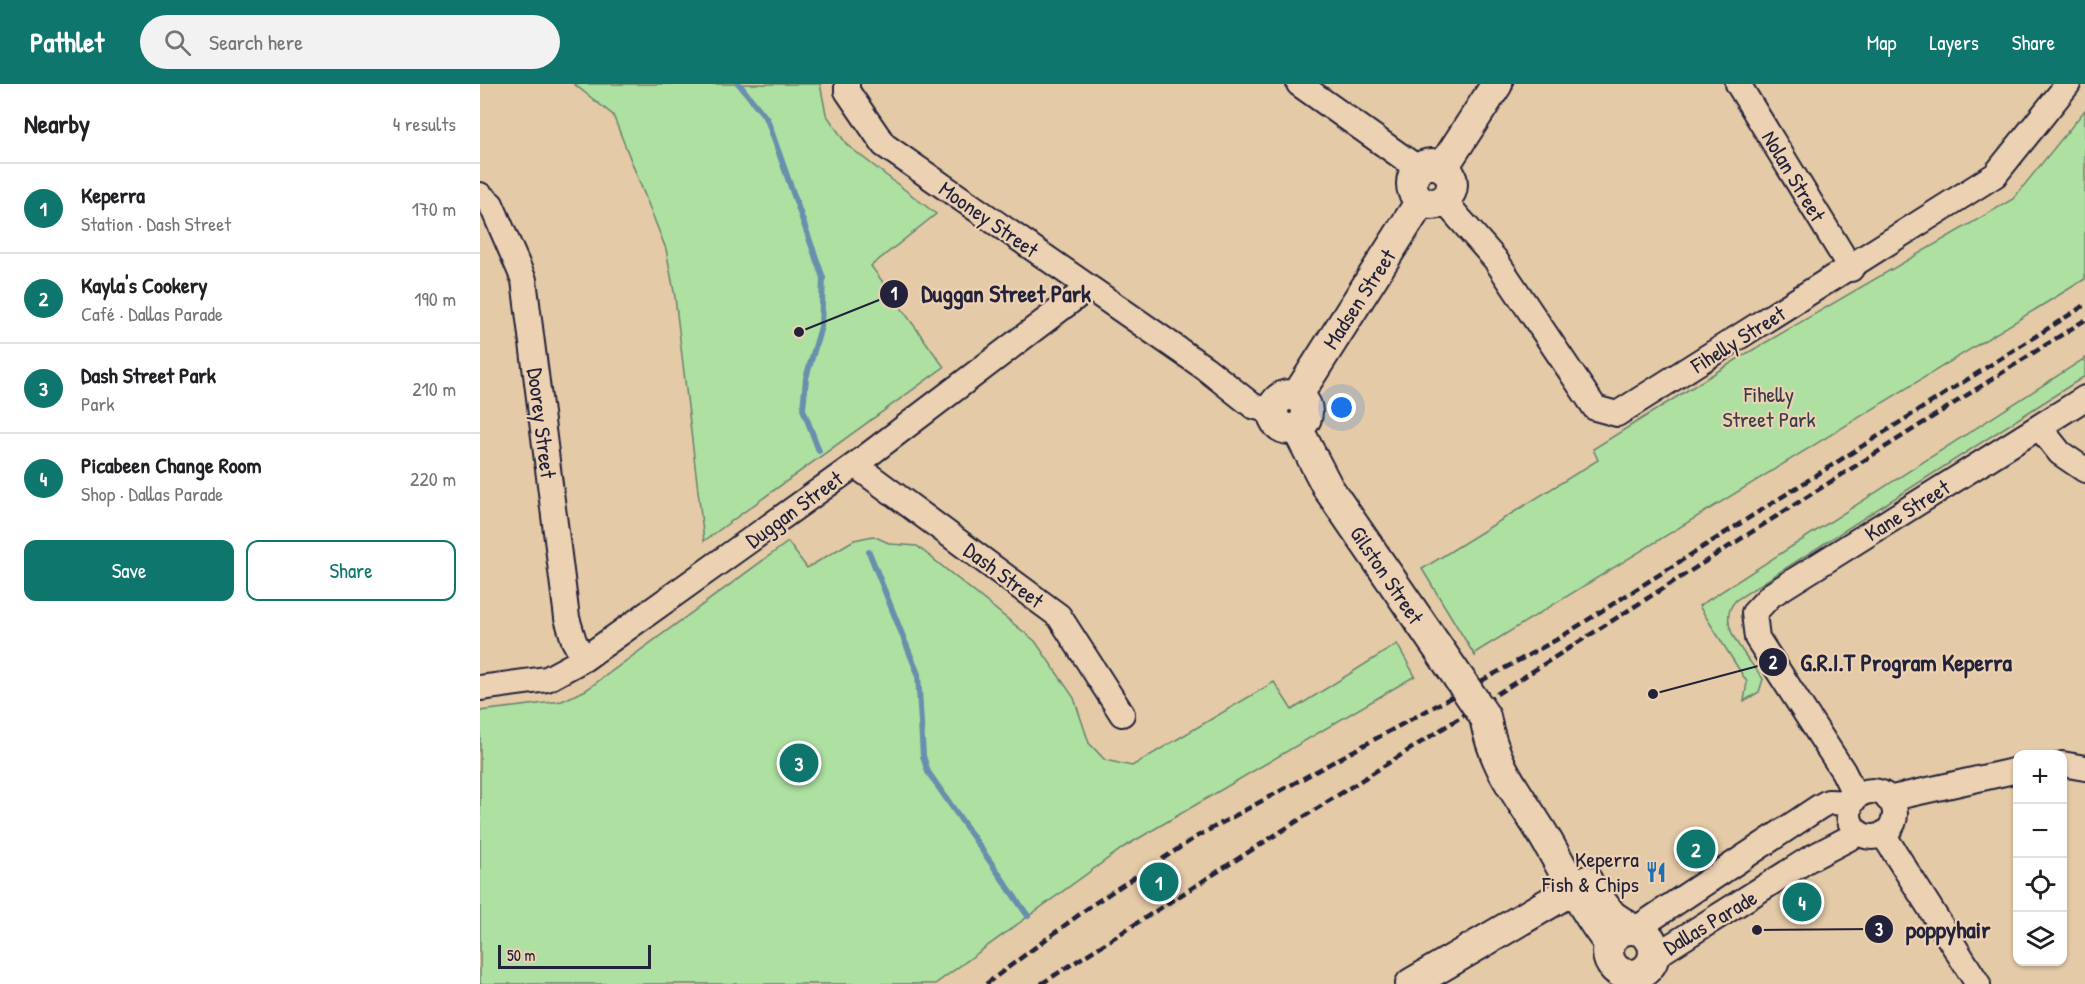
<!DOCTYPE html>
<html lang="en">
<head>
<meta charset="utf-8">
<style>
	:root { --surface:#fff; --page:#f2f2f2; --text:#202124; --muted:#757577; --line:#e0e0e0; --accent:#0f766e }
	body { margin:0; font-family:"Patrick Hand",sans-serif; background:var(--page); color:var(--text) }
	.controls { position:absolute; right:18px; bottom:18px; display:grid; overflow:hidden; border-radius:12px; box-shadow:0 2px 4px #0004 }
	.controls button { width:54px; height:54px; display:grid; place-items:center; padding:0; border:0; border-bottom:2px solid var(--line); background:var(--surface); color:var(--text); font:30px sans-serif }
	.scale { position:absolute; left:18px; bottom:15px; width:153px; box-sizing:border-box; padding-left:6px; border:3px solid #22223b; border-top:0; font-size:16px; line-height:21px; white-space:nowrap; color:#22223b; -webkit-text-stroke:4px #ecd1b3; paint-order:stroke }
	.you { position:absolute; left:862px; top:324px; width:21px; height:21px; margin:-15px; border:4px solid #fff; border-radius:50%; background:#1a73e8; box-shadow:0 0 0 9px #1a73e833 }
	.badge { display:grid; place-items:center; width:39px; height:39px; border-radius:50%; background:var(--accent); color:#fff; font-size:20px; font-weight:700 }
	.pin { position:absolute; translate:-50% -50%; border:3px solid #fff; box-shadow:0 2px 6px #0006 }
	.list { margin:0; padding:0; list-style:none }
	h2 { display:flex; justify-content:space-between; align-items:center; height:78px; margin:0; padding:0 24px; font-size:26px }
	h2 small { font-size:20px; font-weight:400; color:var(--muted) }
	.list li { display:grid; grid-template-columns:39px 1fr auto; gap:18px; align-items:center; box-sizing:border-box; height:90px; padding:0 24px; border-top:2px solid var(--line) }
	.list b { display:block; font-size:22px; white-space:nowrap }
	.list p { margin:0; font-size:20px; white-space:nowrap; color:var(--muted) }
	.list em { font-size:20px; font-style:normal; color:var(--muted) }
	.actions { display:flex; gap:12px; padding:18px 24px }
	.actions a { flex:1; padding:14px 0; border:2px solid var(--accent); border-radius:12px; text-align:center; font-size:21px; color:var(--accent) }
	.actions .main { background:var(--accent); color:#fff }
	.icon { flex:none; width:33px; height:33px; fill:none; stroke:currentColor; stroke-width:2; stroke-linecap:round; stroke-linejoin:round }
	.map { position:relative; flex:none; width:1605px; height:900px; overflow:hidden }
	header { display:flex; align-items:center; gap:36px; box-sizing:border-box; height:84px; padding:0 30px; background:var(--accent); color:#fff }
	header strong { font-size:28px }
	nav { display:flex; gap:33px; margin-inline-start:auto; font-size:21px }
	.search { width:420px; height:54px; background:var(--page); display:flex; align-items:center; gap:15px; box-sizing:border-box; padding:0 21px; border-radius:33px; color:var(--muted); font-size:22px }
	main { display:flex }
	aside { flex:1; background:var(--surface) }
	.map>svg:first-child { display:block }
	.green { fill:#ade0a1; stroke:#68816e; stroke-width:1.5 }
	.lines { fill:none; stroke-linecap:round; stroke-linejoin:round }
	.stream { stroke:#6890ad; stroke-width:6 }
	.minor-casing { stroke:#22223b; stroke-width:28 }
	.tertiary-casing { stroke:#22223b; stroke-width:34 }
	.minor { stroke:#ecd1b3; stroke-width:24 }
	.tertiary { stroke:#ecd1b3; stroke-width:30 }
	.rail { stroke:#22223b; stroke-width:4.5; stroke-dasharray:9 4.5; stroke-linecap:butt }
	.tertiary-bridge-casing { stroke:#22223b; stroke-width:34; stroke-linecap:butt }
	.tertiary-bridge { stroke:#ecd1b3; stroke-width:30 }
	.labels { text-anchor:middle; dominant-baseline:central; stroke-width:4.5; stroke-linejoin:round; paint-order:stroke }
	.street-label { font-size:22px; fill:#22223b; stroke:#ecd1b3 }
	.park-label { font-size:22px; fill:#373e4a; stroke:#ecd1b3 }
	.poi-label { font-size:22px; fill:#22223b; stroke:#ecd1b3; text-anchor:end }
	.leader { fill:none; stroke:#22223b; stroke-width:2 }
	.callout-dot { fill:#22223b; stroke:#ecd1b3; stroke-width:2 }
	.mark-label { font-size:18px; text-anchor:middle; font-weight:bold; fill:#fff }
	.callout-label { font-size:24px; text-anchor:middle; font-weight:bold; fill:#22223b; stroke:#ecd1b3; stroke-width:4.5; stroke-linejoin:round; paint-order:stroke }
</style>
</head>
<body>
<header>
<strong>Pathlet</strong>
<div class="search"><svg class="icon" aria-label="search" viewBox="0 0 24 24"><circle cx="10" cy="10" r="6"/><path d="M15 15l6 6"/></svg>Search here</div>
<nav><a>Map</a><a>Layers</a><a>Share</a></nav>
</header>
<main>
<aside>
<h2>Nearby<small>4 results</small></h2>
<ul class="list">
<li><span class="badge">1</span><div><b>Keperra</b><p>Station · Dash Street</p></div><em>170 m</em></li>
<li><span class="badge">2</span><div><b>Kayla's Cookery</b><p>Café · Dallas Parade</p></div><em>190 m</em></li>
<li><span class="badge">3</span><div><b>Dash Street Park</b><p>Park</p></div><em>210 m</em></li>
<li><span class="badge">4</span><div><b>Picabeen Change Room</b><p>Shop · Dallas Parade</p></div><em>220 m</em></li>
</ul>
<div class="actions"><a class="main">Save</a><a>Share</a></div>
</aside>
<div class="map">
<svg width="1605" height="900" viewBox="0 0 1605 900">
	<rect width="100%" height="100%" fill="#e4caa6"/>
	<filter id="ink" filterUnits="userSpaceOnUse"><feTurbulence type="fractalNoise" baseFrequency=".0167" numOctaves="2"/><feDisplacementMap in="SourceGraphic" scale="12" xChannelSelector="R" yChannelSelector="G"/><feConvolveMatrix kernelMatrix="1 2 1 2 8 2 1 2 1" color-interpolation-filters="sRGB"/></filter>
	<g filter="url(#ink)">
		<!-- green -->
		<path class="green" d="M94,0H340L346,30L367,61L456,130L391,182L464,283L224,457L195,213L186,165L133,31Z
			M1605,26V195L996,568L995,572L942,485L1118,376L1113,365L1264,271L1533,115Z
			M1605,274V292L1256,516C1233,540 1269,574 1283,595L1279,608L1264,617L1267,598L1219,522Z
			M393,452L411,460L437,462L555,557L594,614L609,659L625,676L652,682L794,598L812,626L917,560L935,592L644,763L455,900H0V627L82,617L106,606L308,458L327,484L374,456Z"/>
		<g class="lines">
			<!-- stream -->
			<path class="stream" d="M259,0L287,35L343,194L341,243L326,294L323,325L339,367
				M389,468L438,590L443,672L448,688L548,832"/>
			<defs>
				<path id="minor" d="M367,0V7L404,61L725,284L773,322L793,328
					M819,0L939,85
					M1258,0L1371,185
					M0,111L11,120L44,196L87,534L94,557L104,575
					M964,117L1015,175L1115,324L1137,330L1515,91L1588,0
					M1560,344L1580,369L1605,386
					M375,381L579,532L642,630
					M0,604L67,595L104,575L375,381L608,204
					M1582,680L1605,684
					M1369 730a23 23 0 1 1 46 0a23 23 0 1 1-46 0Z
					M1376,713L1363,687L1277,554L1274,529L1291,511L1605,314
					M1408,715L1538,686
					M1403,750L1498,900
					M1156,845L1339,723L1348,718L1372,719
					M1175,872L1329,775L1379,749"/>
				<path id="tertiary" d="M932 100a20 20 0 1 1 40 0a20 20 0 1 1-40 0Z
					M963,83L1017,0
					M793 328a17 17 0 1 1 34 0a17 17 0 1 1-34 0Z
					M817,312L941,117
					M817,344L848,404L980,596
					M1005,633C1015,686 1038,709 1064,752C1086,789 1103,826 1129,859
					M1114,809L1132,832L1150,844
					M1128 868a23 23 0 1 1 46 0a23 23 0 1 1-46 0Z
					M931,900L1107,797"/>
			</defs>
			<!-- minor casing -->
			<use href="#minor" class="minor-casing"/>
			<!-- tertiary casing -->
			<use href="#tertiary" class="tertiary-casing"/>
			<!-- minor -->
			<use href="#minor" class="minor"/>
			<!-- tertiary -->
			<use href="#tertiary" class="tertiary"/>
			<!-- rail -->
			<path class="rail" d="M506,900L612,821L716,753L1076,556L1605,221
				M561,900L1605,236"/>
			<defs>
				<path id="tertiary-bridge" d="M980,596L1005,633"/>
			</defs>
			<!-- tertiary-bridge casing -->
			<use href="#tertiary-bridge" class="tertiary-bridge-casing"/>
			<!-- tertiary-bridge -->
			<use href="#tertiary-bridge" class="tertiary-bridge"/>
		</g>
	</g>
	<!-- icons -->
	<defs>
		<symbol id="restaurant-bare" viewBox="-9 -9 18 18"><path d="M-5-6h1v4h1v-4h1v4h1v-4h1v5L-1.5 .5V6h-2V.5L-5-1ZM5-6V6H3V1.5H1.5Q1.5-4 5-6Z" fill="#1f6fb2" stroke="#ecd1b3" stroke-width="2.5" paint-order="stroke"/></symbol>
	</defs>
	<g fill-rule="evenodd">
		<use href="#restaurant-bare" x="1161" y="773" width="30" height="30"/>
	</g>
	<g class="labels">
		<!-- street labels -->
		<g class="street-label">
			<text transform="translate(1314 92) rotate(59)">Nolan Street</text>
			<text transform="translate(509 135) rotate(35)">Mooney Street</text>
			<text transform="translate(879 215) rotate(-57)">Madsen Street</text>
			<text transform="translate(1258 255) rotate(-32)">Fihelly Street</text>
			<text transform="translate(62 339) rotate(83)">Doorey Street</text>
			<text transform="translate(314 425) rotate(-36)">Duggan Street</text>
			<text transform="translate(1427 426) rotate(-32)">Kane Street</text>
			<text transform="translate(524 491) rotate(37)">Dash Street</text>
			<text transform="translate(907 491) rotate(56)">Gilston Street</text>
			<text transform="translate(1230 838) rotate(-31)">Dallas Parade</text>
		</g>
		<!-- park labels -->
		<g class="park-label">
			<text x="1289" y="310">Fihelly<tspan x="1289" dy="25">Street Park</tspan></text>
		</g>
		<!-- poi labels -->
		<g class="poi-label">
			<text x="1159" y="775">Keperra<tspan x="1159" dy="25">Fish &amp; Chips</tspan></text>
		</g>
	</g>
	<!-- callouts -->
	<path class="leader" d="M319 248L414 210M1173 610L1293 578M1277 846L1399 845"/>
	<g class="callout-dot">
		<circle cx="319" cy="248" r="6"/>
		<circle cx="1173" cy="610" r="6"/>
		<circle cx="1277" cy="846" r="6"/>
		<circle cx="414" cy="210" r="15"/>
		<circle cx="1293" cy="578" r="15"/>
		<circle cx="1399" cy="845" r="15"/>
	</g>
	<g class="mark-label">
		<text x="414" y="216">1</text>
		<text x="1293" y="585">2</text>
		<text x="1399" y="852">3</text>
	</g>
	<g class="callout-label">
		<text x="526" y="218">Duggan Street Park</text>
		<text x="1426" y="587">G.R.I.T Program Keperra</text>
		<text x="1468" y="854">poppyhair</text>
	</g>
</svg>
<div class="controls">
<button>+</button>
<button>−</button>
<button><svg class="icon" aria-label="locate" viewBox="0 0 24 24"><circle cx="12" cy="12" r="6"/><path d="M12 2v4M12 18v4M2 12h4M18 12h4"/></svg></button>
<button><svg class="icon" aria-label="layers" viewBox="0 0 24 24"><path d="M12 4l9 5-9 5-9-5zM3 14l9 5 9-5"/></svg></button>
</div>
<div class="scale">50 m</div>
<div class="you"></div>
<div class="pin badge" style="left:679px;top:798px">1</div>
<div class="pin badge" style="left:1216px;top:765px">2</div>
<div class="pin badge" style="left:319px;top:679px">3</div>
<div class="pin badge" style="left:1322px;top:818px">4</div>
</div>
</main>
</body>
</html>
